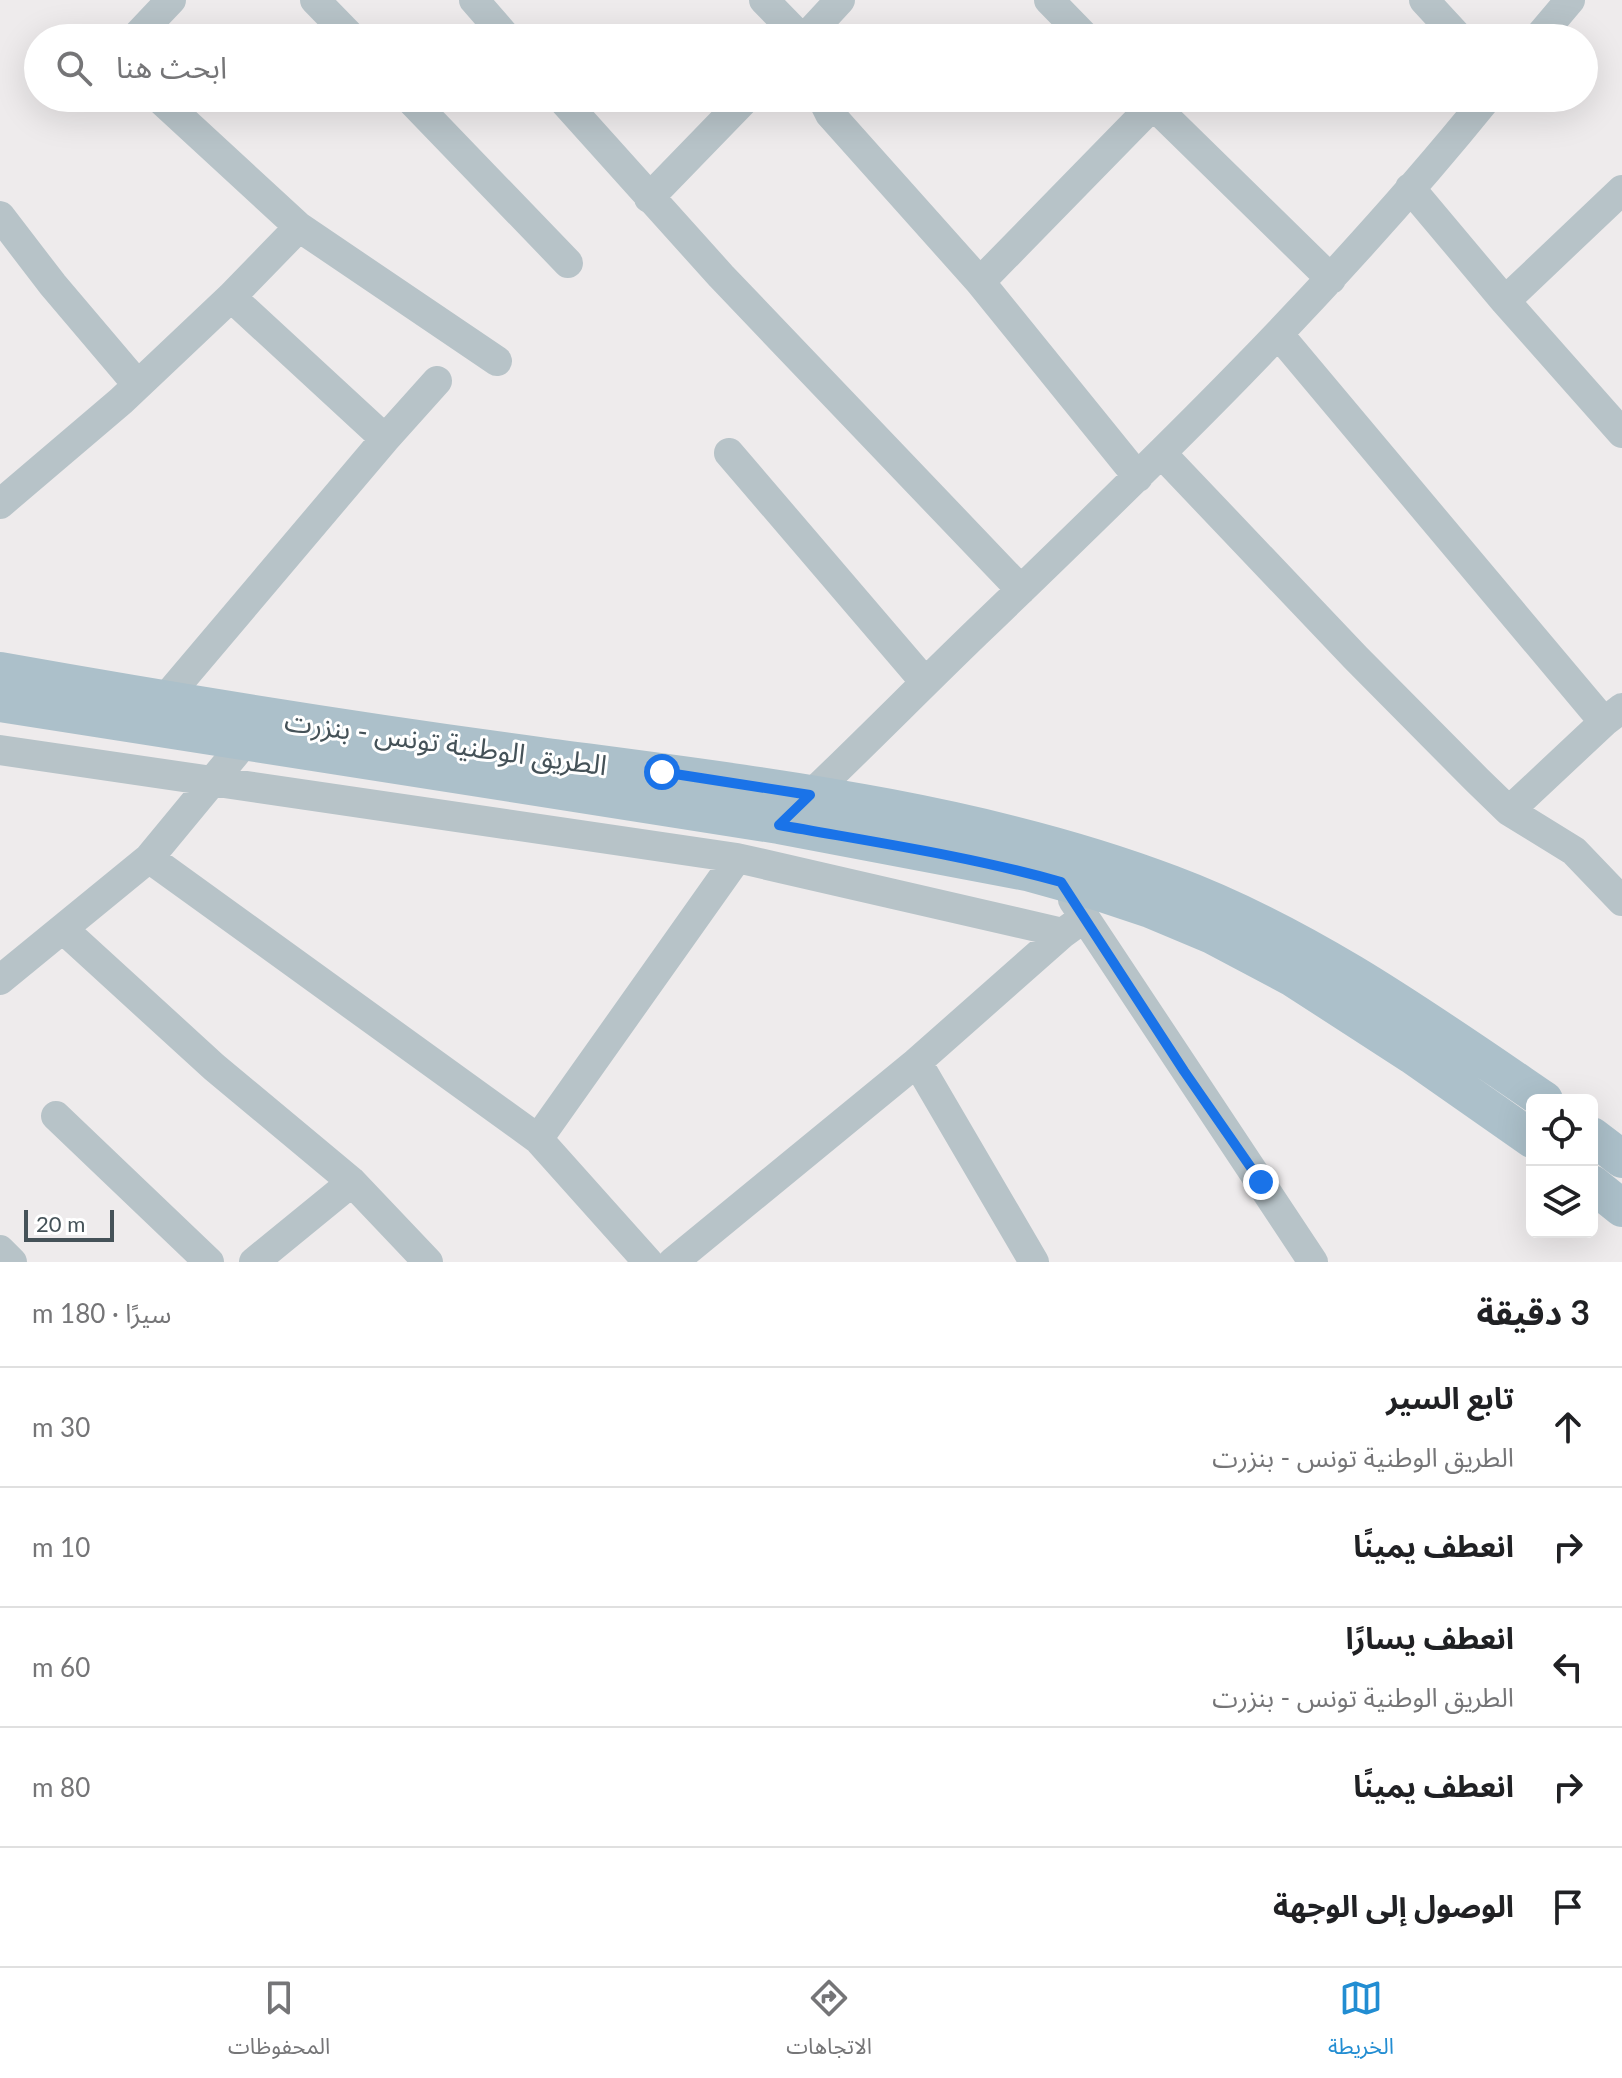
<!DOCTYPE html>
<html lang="ar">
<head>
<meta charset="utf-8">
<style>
	:root { --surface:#fff; --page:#f2f2f2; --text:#202124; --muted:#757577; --line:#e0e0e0; --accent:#228dd2 }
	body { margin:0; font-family:Lato,"Noto Sans Arabic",sans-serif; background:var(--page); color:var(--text); direction:rtl }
	.controls { position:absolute; right:24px; bottom:24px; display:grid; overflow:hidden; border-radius:12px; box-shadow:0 8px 32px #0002 }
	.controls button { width:72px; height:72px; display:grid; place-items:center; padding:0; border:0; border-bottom:2px solid var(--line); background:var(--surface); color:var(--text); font:40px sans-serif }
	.scale { position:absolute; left:24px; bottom:20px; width:90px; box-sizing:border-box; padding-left:8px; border:4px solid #455258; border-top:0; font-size:22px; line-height:28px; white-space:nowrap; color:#455258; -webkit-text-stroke:6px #fff; paint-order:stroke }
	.stop { position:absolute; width:24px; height:24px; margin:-18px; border:6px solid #1a73e8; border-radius:50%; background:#fff }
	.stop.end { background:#1a73e8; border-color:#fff; box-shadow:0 2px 8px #0008 }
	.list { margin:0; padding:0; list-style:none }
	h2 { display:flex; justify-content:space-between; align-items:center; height:104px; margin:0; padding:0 32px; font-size:34px }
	h2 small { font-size:26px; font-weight:400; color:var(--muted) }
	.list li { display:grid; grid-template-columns:52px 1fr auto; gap:24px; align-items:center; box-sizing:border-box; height:120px; padding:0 32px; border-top:2px solid var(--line) }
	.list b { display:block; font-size:30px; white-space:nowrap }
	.list p { margin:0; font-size:26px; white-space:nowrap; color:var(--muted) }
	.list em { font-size:26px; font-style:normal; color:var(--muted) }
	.icon { flex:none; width:44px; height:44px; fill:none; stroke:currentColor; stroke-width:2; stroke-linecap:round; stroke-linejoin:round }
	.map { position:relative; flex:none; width:1622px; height:1262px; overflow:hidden; direction:ltr }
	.search { position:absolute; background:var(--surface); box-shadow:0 8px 32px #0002; left:24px; right:24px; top:24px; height:88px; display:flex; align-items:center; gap:20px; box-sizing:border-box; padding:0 28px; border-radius:44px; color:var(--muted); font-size:30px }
	.sheet { height:704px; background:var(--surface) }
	nav { display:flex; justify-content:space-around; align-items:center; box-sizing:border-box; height:112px; border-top:2px solid var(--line); background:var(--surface); font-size:22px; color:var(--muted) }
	nav a { display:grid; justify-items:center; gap:4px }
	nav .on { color:var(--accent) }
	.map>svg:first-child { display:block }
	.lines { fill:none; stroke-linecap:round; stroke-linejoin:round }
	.minor { stroke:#b7c3c8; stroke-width:30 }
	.major { stroke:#acc0ca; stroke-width:38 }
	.route { stroke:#1a73e8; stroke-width:10 }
	.labels { text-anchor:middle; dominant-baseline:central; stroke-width:6; stroke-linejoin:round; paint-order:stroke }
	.street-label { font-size:28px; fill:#455258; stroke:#fff }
</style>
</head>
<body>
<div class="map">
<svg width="1622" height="1262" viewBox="0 0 1622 1262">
	<rect width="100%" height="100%" fill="#eeebec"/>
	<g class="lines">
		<!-- minor -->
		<path class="minor" d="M315,0L352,38
			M474,0L507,38
			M764,0L801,38
			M1049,0L1086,38
			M1424,0L1459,38
			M135,38L171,0
			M805,38L840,0
			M1538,38L1570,0
			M159,98L299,227L497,361
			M409,98L568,263
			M561,98L721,276L1021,590
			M822,98L830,114L980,282L1138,477
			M1146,98L1331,279
			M1410,188L1505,301L1622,433
			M649,198L746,98
			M0,216L53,285L137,384
			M980,282L1153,105
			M231,297L385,439
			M1505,301L1622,190
			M1279,335L1604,722
			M729,453L925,682
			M1162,454L1356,658L1477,780L1509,811L1574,851L1622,901
			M0,504L121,401L231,297L299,227
			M165,699L385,439L437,381
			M0,750L737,858L1063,933
			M798,807C858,750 916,691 976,633C1154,462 1331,291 1487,98
			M1509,811L1604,722L1622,708
			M149,858L538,1139L648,1262
			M1073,900L1313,1262
			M63,929L214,1067L352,1182L428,1262
			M0,980L149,858L244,743
			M917,1062L1034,1262
			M56,1116L209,1262
			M538,1139L737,858
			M0,1250L12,1262
			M254,1262L352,1182
			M673,1262L917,1062L1063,933L1085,917"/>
		<!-- major -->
		<path class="major" d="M0,671C180,703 359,732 540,756C748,784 974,809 1171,884C1307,935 1424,1018 1544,1100
			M0,703L779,825L1027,872L1099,892L1150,909L1212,935L1293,978L1412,1055L1532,1139
			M1592,1136L1622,1159
			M1592,1184L1622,1208"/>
	</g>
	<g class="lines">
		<!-- route -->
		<path class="route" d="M662,772L810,795L779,825C873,842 969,856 1061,882L1184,1071L1261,1182"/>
	</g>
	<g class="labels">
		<!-- street labels -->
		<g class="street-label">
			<text transform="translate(446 742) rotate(8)">الطريق الوطنية تونس - بنزرت</text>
		</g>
	</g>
</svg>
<div class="controls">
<button><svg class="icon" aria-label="locate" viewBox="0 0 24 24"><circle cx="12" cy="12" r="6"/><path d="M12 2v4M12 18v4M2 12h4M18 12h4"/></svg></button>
<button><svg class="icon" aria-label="layers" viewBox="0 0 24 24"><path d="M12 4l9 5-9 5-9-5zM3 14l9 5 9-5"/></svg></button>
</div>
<div class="scale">20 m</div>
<div class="stop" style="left:662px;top:772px"></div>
<div class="stop end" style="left:1261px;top:1182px"></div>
<div class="search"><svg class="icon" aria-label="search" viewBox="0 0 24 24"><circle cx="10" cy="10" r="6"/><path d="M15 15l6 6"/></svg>ابحث هنا</div>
</div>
<section class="sheet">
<h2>3 دقيقة<small>سيرًا · 180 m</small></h2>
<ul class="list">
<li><svg class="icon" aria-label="ahead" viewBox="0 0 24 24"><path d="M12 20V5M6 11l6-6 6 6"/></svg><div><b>تابع السير</b><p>الطريق الوطنية تونس - بنزرت</p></div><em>30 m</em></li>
<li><svg class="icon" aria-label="right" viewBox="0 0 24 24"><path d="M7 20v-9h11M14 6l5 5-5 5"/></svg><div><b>انعطف يمينًا</b></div><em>10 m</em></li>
<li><svg class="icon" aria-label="left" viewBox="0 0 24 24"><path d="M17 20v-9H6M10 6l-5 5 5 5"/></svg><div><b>انعطف يسارًا</b><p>الطريق الوطنية تونس - بنزرت</p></div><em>60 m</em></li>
<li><svg class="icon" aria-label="right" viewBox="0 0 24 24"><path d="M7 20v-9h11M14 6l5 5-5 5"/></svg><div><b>انعطف يمينًا</b></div><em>80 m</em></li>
<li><svg class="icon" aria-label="arrive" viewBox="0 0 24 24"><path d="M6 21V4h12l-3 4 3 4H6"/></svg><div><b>الوصول إلى الوجهة</b></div></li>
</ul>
</section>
<nav>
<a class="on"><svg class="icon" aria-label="map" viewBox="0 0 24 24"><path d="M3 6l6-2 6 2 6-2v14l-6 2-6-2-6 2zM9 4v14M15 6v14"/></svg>الخريطة</a>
<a><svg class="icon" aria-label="directions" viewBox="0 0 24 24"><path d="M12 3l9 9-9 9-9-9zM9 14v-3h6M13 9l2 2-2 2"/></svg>الاتجاهات</a>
<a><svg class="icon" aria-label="saved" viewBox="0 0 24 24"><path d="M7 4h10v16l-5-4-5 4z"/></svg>المحفوظات</a>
</nav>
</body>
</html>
